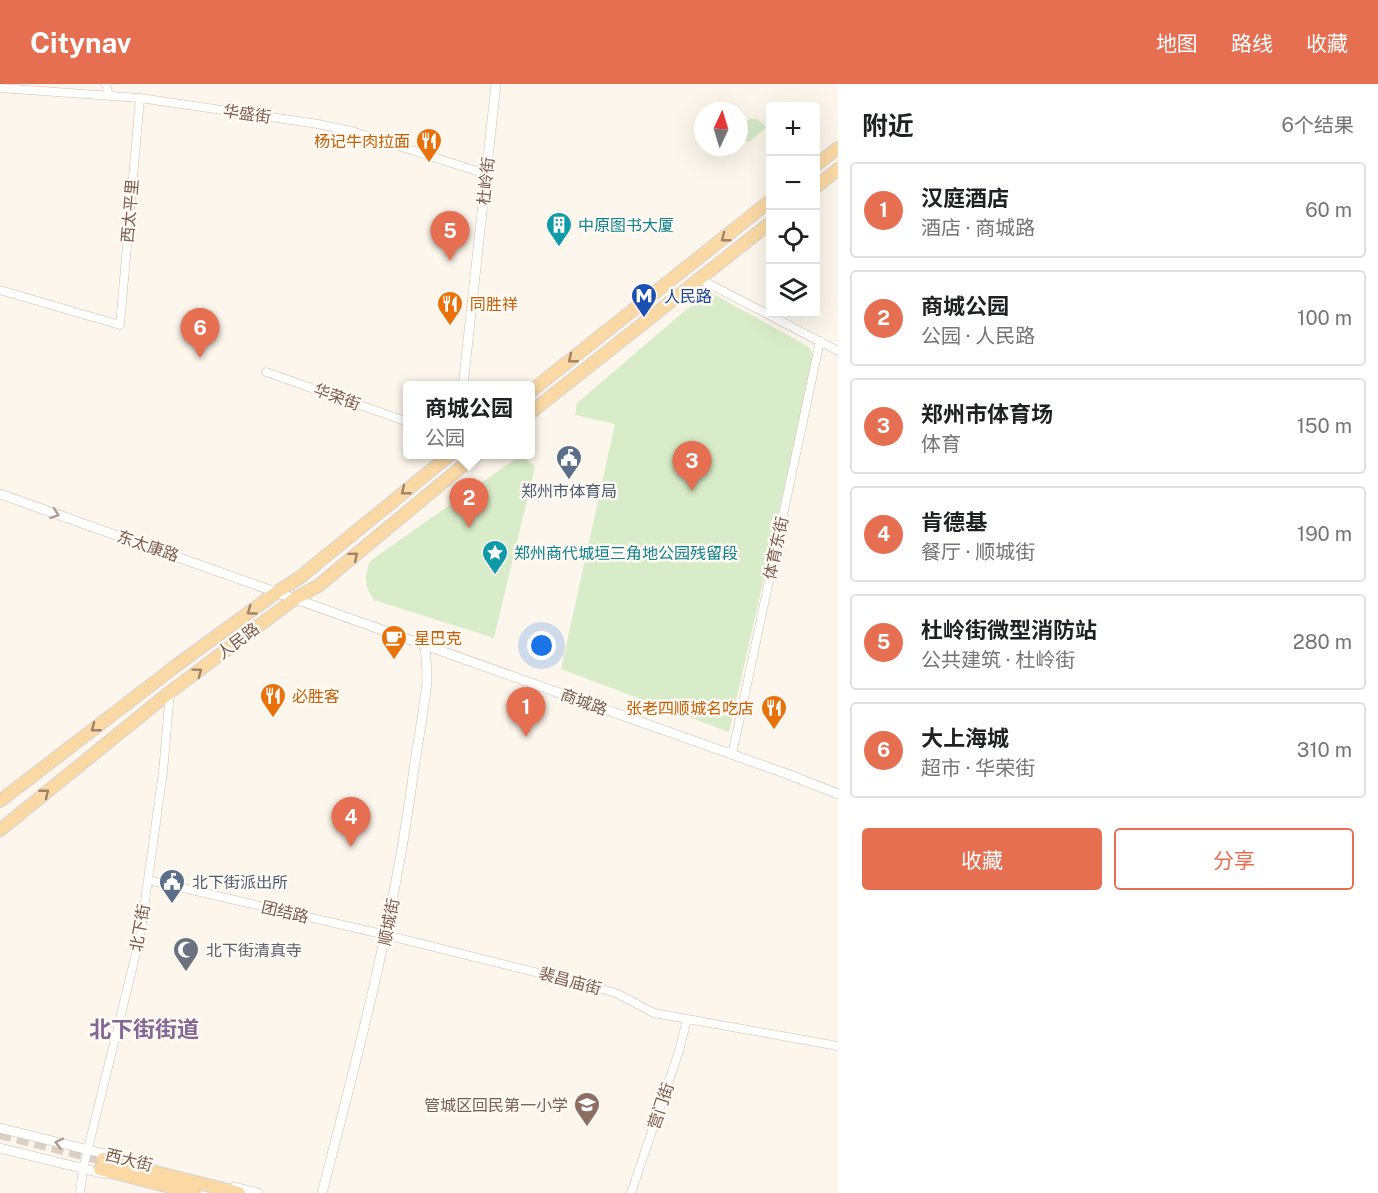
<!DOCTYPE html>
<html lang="zh">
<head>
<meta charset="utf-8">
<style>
	:root { --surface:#fff; --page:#f2f2f2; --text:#202124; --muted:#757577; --line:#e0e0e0; --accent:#e76f51 }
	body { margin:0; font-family:"Public Sans","Noto Sans SC",sans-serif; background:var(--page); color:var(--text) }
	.controls { position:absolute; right:18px; top:18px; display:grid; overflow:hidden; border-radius:6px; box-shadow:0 6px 24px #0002 }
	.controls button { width:54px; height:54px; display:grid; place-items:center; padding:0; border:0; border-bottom:2px solid var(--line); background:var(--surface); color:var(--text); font:30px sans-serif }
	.compass { position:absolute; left:694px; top:18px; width:54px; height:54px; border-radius:50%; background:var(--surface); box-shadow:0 6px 24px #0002; rotate:4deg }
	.you { position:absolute; left:542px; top:562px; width:21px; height:21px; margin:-15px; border:4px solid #fff; border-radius:50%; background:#1a73e8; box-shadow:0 0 0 9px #1a73e833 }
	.badge { display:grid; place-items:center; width:39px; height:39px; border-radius:50%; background:var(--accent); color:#fff; font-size:20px; font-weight:700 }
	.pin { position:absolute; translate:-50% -50px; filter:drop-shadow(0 2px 3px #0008) }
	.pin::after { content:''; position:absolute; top:32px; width:21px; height:18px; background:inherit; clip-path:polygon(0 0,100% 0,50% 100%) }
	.popup { position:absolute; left:403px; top:297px; width:132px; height:78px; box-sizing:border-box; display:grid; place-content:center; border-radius:6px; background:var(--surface); filter:drop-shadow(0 2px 4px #0005); font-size:20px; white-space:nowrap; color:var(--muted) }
	.popup b { font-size:22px; color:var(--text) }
	.popup::after { content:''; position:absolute; left:50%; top:100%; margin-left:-12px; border:12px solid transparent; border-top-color:var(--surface) }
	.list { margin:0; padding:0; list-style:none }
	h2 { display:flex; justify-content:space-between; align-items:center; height:78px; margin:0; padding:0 24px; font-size:26px }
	h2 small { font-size:20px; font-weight:400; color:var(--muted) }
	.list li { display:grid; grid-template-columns:39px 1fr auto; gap:18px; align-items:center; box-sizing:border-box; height:96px; margin:0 12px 12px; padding:0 12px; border:2px solid var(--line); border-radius:6px }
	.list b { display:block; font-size:22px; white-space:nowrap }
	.list p { margin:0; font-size:20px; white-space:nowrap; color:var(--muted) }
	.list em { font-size:20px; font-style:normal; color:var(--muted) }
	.actions { display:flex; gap:12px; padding:18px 24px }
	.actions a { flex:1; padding:14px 0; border:2px solid var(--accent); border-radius:6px; text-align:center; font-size:21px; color:var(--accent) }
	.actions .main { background:var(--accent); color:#fff }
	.icon { flex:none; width:33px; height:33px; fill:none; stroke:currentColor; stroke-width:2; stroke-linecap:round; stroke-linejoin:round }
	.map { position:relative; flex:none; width:838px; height:1109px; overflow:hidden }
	header { display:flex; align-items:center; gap:36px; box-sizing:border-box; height:84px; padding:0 30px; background:var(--accent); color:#fff }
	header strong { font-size:28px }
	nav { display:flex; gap:33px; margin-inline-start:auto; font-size:21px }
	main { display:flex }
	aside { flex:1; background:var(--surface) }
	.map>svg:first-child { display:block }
	.green { fill:#d8ecc9 }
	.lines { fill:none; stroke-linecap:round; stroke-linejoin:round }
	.primary-tunnel { stroke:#dcd0c4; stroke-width:12; stroke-dasharray:12 6; stroke-linecap:butt }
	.minor-casing { stroke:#d1beb0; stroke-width:9 }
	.tertiary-casing { stroke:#d1beb0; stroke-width:10 }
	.primary-casing { stroke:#dad1cd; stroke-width:14 }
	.minor { stroke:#fff; stroke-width:8 }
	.tertiary { stroke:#fff; stroke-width:9 }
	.primary { stroke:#fbd9a5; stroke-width:12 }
	.oneway { stroke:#a18267 }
	.oneway2 { stroke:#af9d94 }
	.labels { text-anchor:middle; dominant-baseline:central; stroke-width:5; stroke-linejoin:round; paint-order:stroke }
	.street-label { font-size:16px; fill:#7a5c4d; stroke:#fffaf3 }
	.food-label { font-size:16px; fill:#c56008; stroke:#fffaf3; text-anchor:start }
	.culture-label { font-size:16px; fill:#0d838f; stroke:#fffaf3; text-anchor:start }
	.transit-label { font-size:16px; fill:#164399; stroke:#fffaf3; text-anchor:start }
	.service-label { font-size:16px; fill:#4e5e75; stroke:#fffaf3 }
	.worship-label { font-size:16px; fill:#5b616d; stroke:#fffaf3; text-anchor:start }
	.education-label { font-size:16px; fill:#785e54; stroke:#fffaf3; text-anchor:end }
	.district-label { font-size:22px; font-weight:bold; fill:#846695; stroke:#fffaf3 }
</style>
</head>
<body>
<header>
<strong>Citynav</strong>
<nav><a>地图</a><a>路线</a><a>收藏</a></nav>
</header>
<main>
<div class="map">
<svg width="838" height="1109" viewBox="0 0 838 1109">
	<rect width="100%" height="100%" fill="#fdf6ec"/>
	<!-- green -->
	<path class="green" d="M750,35H757L767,43L749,58L745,57L739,49V41Z
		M708,207L809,263L814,272L729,648L561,585L615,340L575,331L577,319Z
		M521,371L535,383L494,554L374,516C364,502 364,492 370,477Z"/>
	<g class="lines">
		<!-- primary-tunnel -->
		<path class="primary-tunnel" d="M0,1049L103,1075"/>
		<defs>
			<path id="minor" d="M106,0L109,12
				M0,4L140,14L318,40L355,48L486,90
				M700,195L838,267
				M0,206L120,241L140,14
				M266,288L408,338
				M732,671L820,257
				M148,796L386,851L599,904L618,910L654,929L838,962
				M80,1109L83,1085L140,853L163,688L170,608
				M631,1109L679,967L687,935"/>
			<path id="tertiary" d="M463,302L496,0
				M0,410L790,691L838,710
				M0,1044L113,1072
				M0,1064L105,1090
				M234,1103L258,1109
				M322,1109C358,971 394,834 413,692C417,660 424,629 427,597C427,585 426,573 425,561"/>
			<path id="primary" d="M816,81L838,64
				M816,103L838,85
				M530,308L770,117
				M530,329L770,139
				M0,717L177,581L277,508L299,494L451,370
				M0,746L170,608L296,514L318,502L477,370
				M103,1075L239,1109
				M100,1085L194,1109"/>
		</defs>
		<!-- minor casing -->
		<use href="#minor" class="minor-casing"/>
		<!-- tertiary casing -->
		<use href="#tertiary" class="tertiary-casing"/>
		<!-- primary casing -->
		<use href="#primary" class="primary-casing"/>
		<!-- minor -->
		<use href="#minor" class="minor"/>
		<!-- tertiary -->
		<use href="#tertiary" class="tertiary"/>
		<!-- primary -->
		<use href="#primary" class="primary"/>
	</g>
	<!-- one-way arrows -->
	<defs><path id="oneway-chevron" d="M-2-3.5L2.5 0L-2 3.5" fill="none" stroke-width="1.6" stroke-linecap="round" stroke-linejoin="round" transform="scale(1.5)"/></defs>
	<g class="oneway">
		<use href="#oneway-chevron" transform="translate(725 154) rotate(142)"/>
		<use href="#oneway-chevron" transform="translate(572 275) rotate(141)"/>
		<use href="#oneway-chevron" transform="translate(405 407) rotate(141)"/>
		<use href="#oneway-chevron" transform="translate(354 472) rotate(-40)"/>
		<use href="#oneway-chevron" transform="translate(251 527) rotate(144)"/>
		<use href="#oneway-chevron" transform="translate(198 588) rotate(-37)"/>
		<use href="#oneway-chevron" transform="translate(95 644) rotate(142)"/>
		<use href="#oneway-chevron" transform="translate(45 709) rotate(-39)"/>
	</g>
	<g class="oneway2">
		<use href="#oneway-chevron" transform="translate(55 430) rotate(19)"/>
		<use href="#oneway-chevron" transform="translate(59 1059) rotate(-166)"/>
	</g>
	<!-- icons -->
	<defs>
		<symbol id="restaurant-pin" viewBox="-11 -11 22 30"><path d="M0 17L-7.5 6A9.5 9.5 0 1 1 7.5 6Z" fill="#e8710a" stroke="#fffaf3"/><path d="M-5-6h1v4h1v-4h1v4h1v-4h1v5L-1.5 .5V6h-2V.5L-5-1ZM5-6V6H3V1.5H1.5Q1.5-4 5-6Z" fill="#fff"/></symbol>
		<symbol id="building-pin" viewBox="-11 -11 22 30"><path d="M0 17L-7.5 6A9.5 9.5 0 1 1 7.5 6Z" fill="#0f9aa8" stroke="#fffaf3"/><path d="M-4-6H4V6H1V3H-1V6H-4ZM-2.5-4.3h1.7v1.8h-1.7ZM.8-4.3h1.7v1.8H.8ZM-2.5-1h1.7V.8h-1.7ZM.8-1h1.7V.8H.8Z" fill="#fff"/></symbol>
		<symbol id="metro-pin" viewBox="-11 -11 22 30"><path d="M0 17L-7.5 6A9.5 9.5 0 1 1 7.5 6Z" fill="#1a4fb4" stroke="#fffaf3"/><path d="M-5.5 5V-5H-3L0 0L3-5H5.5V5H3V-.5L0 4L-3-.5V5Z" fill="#fff"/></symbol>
		<symbol id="civic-pin" viewBox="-11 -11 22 30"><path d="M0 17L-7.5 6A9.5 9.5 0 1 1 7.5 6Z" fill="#5c6f8a" stroke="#fffaf3"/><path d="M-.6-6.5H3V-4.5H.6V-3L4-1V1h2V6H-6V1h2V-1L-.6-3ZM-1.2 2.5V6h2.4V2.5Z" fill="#fff"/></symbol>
		<symbol id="sight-pin" viewBox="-11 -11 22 30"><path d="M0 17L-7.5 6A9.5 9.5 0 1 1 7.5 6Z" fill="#0f9aa8" stroke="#fffaf3"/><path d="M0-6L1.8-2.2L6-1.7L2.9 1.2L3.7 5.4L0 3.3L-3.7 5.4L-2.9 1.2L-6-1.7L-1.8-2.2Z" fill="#fff"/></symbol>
		<symbol id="cafe-pin" viewBox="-11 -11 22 30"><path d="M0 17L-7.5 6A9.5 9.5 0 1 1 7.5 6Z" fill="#e8710a" stroke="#fffaf3"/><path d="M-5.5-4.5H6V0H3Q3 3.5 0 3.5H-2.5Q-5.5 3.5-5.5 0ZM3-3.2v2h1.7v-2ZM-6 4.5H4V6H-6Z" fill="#fff"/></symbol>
		<symbol id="mosque-pin" viewBox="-11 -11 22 30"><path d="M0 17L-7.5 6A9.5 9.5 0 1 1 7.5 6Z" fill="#6b7280" stroke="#fffaf3"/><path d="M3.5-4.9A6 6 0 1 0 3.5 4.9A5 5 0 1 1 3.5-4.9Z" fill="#fff"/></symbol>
		<symbol id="school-pin" viewBox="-11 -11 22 30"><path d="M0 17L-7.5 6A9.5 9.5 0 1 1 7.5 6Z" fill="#8d6e63" stroke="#fffaf3"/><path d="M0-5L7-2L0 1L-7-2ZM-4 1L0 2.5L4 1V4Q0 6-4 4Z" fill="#fff"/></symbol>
	</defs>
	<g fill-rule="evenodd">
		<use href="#restaurant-pin" x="414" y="42" width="30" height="40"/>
		<use href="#building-pin" x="544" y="126" width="30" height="40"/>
		<use href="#metro-pin" x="629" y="197" width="30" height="40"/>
		<use href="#restaurant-pin" x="435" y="205" width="30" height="40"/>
		<use href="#civic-pin" x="554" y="359" width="30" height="40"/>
		<use href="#sight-pin" x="480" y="454" width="30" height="40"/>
		<use href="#cafe-pin" x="379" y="539" width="30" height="40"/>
		<use href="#restaurant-pin" x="258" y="597" width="30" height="40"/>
		<use href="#restaurant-pin" x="759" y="609" width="30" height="40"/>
		<use href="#civic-pin" x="157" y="783" width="30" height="40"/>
		<use href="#mosque-pin" x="171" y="851" width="30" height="40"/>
		<use href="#school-pin" x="572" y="1006" width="30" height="40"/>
	</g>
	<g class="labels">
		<!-- street labels -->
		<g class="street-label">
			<text transform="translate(247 30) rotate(8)">华盛街</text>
			<text transform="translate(486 97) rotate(-84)">杜岭街</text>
			<text transform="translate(130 127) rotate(-85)">西太平里</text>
			<text transform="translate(337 313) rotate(20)">华荣街</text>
			<text transform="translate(148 462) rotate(19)">东太康路</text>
			<text transform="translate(776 464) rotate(-78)">体育东街</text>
			<text transform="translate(238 557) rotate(-37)">人民路</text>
			<text transform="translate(584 618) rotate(20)">商城路</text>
			<text transform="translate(285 828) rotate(13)">团结路</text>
			<text transform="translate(389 838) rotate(-79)">顺城街</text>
			<text transform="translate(140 844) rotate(-80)">北下街</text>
			<text transform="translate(570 897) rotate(15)">裴昌庙街</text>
			<text transform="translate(661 1022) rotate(-71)">营门街</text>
			<text transform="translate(129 1076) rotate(14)">西大街</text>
		</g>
		<!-- food labels -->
		<g class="food-label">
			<text x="410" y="57" text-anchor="end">杨记牛肉拉面</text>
			<text x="470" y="220">同胜祥</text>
			<text x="414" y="554">星巴克</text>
			<text x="292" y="612">必胜客</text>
			<text x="754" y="624" text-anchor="end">张老四顺城名吃店</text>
		</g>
		<!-- culture labels -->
		<g class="culture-label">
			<text x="578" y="141">中原图书大厦</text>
			<text x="514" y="469">郑州商代城垣三角地公园残留段</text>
		</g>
		<!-- transit labels -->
		<g class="transit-label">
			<text x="664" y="212">人民路</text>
		</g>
		<!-- service labels -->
		<g class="service-label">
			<text x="569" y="407">郑州市体育局</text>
			<text x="192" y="798" text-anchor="start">北下街派出所</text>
		</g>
		<!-- worship labels -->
		<g class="worship-label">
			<text x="206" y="866">北下街清真寺</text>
		</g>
		<!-- education labels -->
		<g class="education-label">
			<text x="568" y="1021">管城区回民第一小学</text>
		</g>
		<!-- district labels -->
		<g class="district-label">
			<text x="144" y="945">北下街街道</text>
		</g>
	</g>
</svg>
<div class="controls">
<button>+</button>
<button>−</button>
<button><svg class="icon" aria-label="locate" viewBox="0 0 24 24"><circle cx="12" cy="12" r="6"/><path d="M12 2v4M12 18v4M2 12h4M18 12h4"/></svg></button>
<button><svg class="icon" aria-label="layers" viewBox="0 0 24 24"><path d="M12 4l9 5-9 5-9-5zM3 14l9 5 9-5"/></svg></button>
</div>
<svg class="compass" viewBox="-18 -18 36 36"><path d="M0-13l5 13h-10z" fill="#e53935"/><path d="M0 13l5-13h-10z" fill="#757577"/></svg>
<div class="you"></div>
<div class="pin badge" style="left:526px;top:653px">1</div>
<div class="pin badge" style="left:469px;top:444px">2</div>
<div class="popup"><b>商城公园</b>公园</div>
<div class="pin badge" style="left:692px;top:407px">3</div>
<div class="pin badge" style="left:351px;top:763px">4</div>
<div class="pin badge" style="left:450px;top:177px">5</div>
<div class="pin badge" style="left:200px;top:274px">6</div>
</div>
<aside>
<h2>附近<small>6个结果</small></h2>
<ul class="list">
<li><span class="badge">1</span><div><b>汉庭酒店</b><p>酒店 · 商城路</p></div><em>60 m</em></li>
<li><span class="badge">2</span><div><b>商城公园</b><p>公园 · 人民路</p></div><em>100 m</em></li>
<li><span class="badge">3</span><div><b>郑州市体育场</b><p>体育</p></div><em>150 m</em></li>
<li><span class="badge">4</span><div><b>肯德基</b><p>餐厅 · 顺城街</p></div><em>190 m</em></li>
<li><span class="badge">5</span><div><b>杜岭街微型消防站</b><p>公共建筑 · 杜岭街</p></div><em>280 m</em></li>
<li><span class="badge">6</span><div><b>大上海城</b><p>超市 · 华荣街</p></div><em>310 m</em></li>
</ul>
<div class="actions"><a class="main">收藏</a><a>分享</a></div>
</aside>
</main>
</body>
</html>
